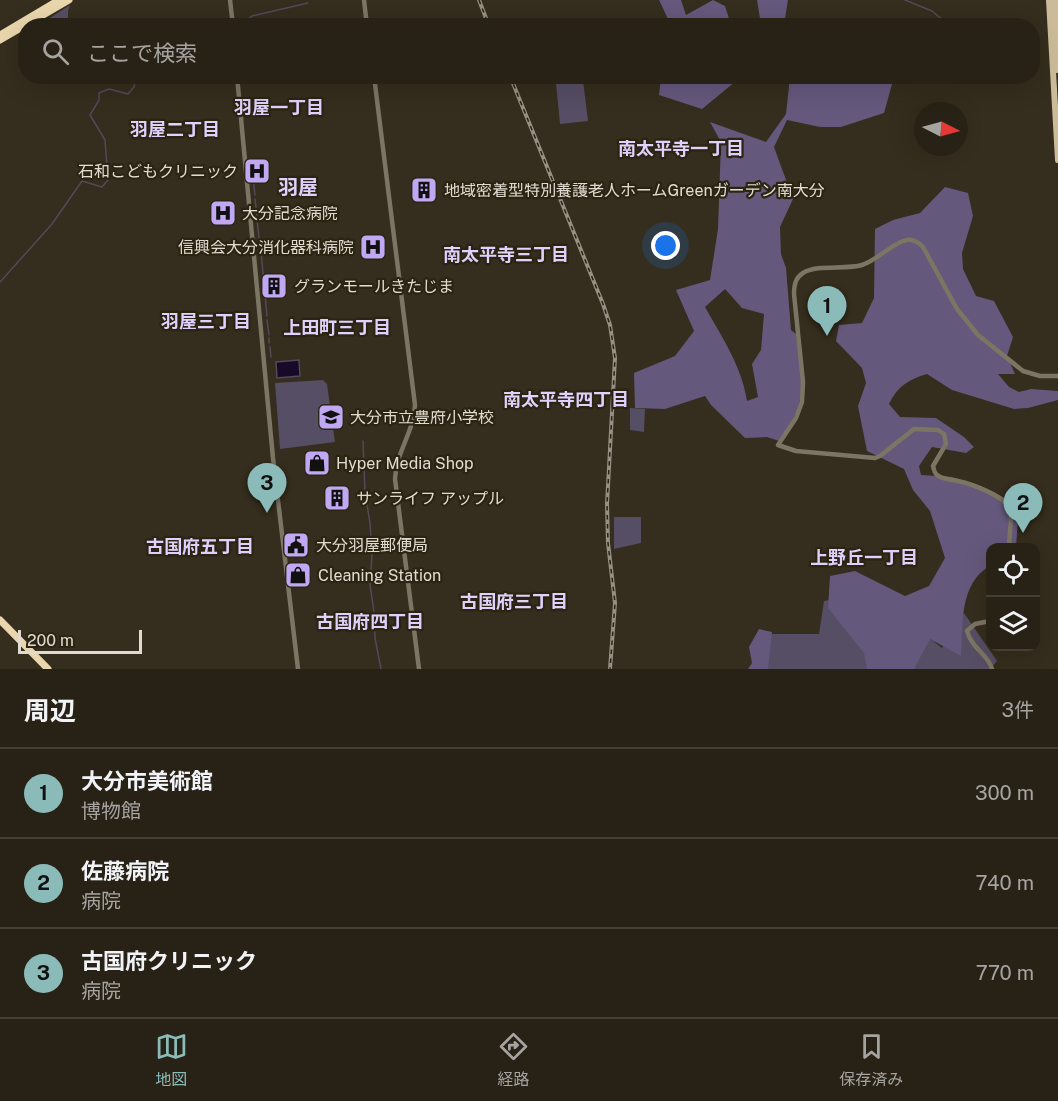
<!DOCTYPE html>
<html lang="ja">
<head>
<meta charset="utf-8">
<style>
	:root { --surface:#282216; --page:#302a1f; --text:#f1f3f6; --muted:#a5a4a1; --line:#443f35; --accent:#8bbbb9 }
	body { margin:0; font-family:"Public Sans","Noto Sans JP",sans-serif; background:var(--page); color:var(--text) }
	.controls { position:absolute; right:18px; bottom:18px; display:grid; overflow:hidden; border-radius:12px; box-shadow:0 6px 24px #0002 }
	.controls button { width:54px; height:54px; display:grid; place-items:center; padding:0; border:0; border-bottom:2px solid var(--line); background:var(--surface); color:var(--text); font:30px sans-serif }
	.compass { position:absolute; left:914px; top:102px; width:54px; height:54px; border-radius:50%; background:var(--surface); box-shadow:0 6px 24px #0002; rotate:96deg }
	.scale { position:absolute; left:18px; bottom:15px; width:124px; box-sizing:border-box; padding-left:6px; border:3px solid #e0dbd1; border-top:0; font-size:16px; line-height:21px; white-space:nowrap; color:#e0dbd1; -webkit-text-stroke:4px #2b2413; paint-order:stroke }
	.you { position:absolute; left:666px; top:246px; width:21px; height:21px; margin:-15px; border:4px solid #fff; border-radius:50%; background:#1a73e8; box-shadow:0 0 0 9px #1a73e833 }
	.badge { display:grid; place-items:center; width:39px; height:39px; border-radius:50%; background:var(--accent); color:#111; font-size:20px; font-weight:700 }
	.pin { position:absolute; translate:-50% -50px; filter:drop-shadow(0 2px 3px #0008) }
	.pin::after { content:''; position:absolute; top:32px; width:21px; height:18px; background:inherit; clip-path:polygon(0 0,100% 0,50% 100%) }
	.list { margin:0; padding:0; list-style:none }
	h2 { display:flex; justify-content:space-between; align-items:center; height:78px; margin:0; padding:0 24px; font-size:26px }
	h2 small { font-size:20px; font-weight:400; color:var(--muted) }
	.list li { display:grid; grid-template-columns:39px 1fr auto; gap:18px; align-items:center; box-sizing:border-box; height:90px; padding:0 24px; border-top:2px solid var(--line) }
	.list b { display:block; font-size:22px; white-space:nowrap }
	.list p { margin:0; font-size:20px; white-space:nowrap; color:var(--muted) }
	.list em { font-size:20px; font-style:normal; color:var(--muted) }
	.icon { flex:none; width:33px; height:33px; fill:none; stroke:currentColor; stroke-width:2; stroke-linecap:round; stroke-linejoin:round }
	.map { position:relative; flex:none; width:1058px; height:669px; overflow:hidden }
	.search { position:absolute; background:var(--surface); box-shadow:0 6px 24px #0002; left:18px; right:18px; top:18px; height:66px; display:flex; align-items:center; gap:15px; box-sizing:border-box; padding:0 21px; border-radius:24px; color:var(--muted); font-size:22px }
	.sheet { height:348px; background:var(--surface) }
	nav { display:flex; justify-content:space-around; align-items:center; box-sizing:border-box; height:84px; border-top:2px solid var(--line); background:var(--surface); font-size:16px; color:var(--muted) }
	nav a { display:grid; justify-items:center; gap:3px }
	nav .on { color:var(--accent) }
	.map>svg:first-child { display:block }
	.green { fill:#554e64 }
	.forest { fill:#64587c; fill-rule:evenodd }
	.water { fill:#170a28; stroke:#53495b; stroke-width:1.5 }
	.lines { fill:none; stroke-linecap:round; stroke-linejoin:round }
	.stream { stroke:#53495b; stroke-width:1.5 }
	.minor { stroke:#7c7564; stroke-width:4.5 }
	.major { stroke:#cbbb98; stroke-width:6 }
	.highway { stroke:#ead6ad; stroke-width:7 }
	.rail-casing { stroke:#969084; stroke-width:4 }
	.rail { stroke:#2b2413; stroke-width:1.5; stroke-dasharray:4.5; stroke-linecap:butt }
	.labels { text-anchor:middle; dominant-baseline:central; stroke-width:4.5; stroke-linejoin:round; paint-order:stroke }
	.poi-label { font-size:16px; fill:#e0dbd1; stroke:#2b2413; text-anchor:start }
	.neighbourhood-label { font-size:18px; font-weight:bold; fill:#ded1fb; stroke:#2b2413 }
	.quarter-label { font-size:20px; font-weight:bold; fill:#ded1fb; stroke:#2b2413 }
</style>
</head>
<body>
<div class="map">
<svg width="1058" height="669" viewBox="0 0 1058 669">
	<rect width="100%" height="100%" fill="#352d1d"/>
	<!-- green -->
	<path class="green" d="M70,5L68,11V24L46,25L42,23Z
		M583,80L588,121L560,124L556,83Z
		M323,380L327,384L335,442L280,449L275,383Z
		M630,408L645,409L644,432L630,430Z
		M614,517H641V543L614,549Z
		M871,592L942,648L964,613L997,661L990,669H764L768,634H819L824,601Z"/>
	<!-- forest -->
	<path class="forest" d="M659,0H681L686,15L713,0L725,6L731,25H667L668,19Z
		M757,0H788L784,25H761Z
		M661,77V76L741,77L702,109L659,95Z
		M790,77H894L884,113L841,127H820L787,120L774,147L793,199L780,227L781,254L786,268L791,330L796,334C799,360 808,393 794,417C790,426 784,433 779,441L767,437L745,438L711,405L705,396L665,409L635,408L634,373L675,356L694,331L676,290L710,280L718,229L721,142L710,122L766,142L786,114ZM725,289L742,308L764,314L761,350L752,364L758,397L747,401C742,367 722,337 705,307Z
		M945,187L968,193L973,216L962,253L963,269L976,296L994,301L1013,337L1007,356L1015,374H998L1009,387L1019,392L1031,389L1058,391V400L1028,408L1014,409L952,390L927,374C909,379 897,387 889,404L900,417L936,418L964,437L974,447L966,453L932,447L919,466L921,475L952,477L980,486L1019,505L1016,547L990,548V566C959,583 963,625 961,656L930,639L914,669H867L864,653L828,608L830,576L855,571L905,596L929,586L945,558L930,511L913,490L904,469L867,451L858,406L866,383L862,368L836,341L839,325L862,323L874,298L875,229L893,220L920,213Z
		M759,629L772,632L768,669H748L752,663L749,647Z"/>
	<!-- water -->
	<path class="water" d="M299,360L300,376L277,378L276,362Z"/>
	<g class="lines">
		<!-- stream -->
		<path class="stream" d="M905,0L932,11L950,26
			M242,24L252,16L308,3
			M253,178L255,195
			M255,199L257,215
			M257,220L260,246
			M261,251L267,316
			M0,282L52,224L82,181L102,187L108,180L105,140L90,115L99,100V93L109,89L128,94L134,87L136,76
			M267,320L269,335
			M269,338V343
			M270,347L271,357
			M363,441L365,492L370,523L372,555L370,585L374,612L375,638L381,669"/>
		<!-- minor -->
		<path class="minor" d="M230,0L233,26
			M364,0L367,26
			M237,76L273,458L298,669
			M374,76L415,405C414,432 396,452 395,479L419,669
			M1009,548C1009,541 1012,513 1011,510C1005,496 972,484 958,481C952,479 941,480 936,474C934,472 934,469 933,466L946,444L944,434L938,430L914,429L880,456L875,458L796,451L778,445L796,418L802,402L803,382L794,294C794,286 795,278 803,273C817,264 845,270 862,265C878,260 893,242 907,240C914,239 919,243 923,247L957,309L978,335L1023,371L1040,376H1058
			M990,621L975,624L967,631C972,649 988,654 992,669"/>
		<!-- major -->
		<path class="major" d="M1049,0L1058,160
			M1055,0L1058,70"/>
		<!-- highway -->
		<path class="highway" d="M0,35L59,0
			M0,40L69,0
			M0,620L48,669"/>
		<defs>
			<path id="rail" d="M479,0L489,26
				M510,76L603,304L610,325L615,358L607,504L608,543L615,603L610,669"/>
		</defs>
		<!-- rail casing -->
		<use href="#rail" class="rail-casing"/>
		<!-- rail -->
		<use href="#rail" class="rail"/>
	</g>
	<!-- icons -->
	<defs>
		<symbol id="hospital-square" viewBox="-11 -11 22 22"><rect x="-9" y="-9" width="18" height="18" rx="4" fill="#c1a8f3" stroke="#2b2413"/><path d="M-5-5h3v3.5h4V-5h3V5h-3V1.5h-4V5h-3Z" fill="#111"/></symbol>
		<symbol id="building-square" viewBox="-11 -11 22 22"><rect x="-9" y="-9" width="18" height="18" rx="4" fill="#c1a8f3" stroke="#2b2413"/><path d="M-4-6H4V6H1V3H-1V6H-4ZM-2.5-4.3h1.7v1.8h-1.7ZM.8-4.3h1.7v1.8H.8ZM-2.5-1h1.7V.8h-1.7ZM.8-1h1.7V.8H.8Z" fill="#111"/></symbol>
		<symbol id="school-square" viewBox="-11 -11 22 22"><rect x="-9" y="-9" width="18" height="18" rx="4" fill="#c1a8f3" stroke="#2b2413"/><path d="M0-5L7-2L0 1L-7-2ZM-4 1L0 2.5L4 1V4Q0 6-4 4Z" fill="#111"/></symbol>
		<symbol id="shop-square" viewBox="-11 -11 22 22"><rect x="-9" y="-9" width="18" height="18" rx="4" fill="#c1a8f3" stroke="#2b2413"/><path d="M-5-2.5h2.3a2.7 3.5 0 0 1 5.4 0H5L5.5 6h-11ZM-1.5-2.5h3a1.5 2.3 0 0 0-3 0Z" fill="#111"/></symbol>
		<symbol id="civic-square" viewBox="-11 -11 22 22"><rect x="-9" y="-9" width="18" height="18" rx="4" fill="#c1a8f3" stroke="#2b2413"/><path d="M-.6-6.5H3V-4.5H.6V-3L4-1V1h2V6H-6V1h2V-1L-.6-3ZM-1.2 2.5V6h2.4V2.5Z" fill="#111"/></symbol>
	</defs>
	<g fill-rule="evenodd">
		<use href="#hospital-square" x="242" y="156" width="30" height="30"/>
		<use href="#building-square" x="409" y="175" width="30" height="30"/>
		<use href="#hospital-square" x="208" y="198" width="30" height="30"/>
		<use href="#hospital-square" x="358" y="232" width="30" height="30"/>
		<use href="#building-square" x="259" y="271" width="30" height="30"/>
		<use href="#school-square" x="316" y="402" width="30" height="30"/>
		<use href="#shop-square" x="302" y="448" width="30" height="30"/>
		<use href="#building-square" x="322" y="483" width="30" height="30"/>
		<use href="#civic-square" x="281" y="530" width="30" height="30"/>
		<use href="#shop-square" x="283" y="560" width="30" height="30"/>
	</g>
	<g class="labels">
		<!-- poi labels -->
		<g class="poi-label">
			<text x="238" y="171" text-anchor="end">石和こどもクリニック</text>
			<text x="444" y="190">地域密着型特別養護老人ホームGreenガーデン南大分</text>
			<text x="242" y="213">大分記念病院</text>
			<text x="354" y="247" text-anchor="end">信興会大分消化器科病院</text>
			<text x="294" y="286">グランモールきたじま</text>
			<text x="350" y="417">大分市立豊府小学校</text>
			<text x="336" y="463">Hyper Media Shop</text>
			<text x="356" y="498">サンライフ アップル</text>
			<text x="316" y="545">大分羽屋郵便局</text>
			<text x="318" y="575">Cleaning Station</text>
		</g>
		<!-- neighbourhood labels -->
		<g class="neighbourhood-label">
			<text x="279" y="107">羽屋一丁目</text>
			<text x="175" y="129">羽屋二丁目</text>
			<text x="681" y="148">南太平寺一丁目</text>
			<text x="506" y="254">南太平寺三丁目</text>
			<text x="206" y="321">羽屋三丁目</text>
			<text x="337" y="327">上田町三丁目</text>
			<text x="566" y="399">南太平寺四丁目</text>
			<text x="200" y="546">古国府五丁目</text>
			<text x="864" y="557">上野丘一丁目</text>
			<text x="514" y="601">古国府三丁目</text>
			<text x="370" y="621">古国府四丁目</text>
		</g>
		<!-- quarter labels -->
		<g class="quarter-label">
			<text x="298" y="187">羽屋</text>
		</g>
	</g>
</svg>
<div class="controls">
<button><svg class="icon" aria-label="locate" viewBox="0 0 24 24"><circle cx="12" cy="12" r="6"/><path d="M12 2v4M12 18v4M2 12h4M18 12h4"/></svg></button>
<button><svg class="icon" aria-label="layers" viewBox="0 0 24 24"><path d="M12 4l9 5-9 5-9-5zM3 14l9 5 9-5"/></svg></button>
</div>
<svg class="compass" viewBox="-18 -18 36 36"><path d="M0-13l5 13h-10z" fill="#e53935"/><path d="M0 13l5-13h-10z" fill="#a5a4a1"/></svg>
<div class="scale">200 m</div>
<div class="you"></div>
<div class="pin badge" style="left:827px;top:336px">1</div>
<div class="pin badge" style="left:1023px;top:533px">2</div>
<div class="pin badge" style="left:267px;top:513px">3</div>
<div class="search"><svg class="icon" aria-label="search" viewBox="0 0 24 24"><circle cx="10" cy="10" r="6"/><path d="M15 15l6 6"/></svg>ここで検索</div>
</div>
<section class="sheet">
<h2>周辺<small>3件</small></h2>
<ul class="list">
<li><span class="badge">1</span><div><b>大分市美術館</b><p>博物館</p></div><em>300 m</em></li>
<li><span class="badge">2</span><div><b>佐藤病院</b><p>病院</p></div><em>740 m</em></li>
<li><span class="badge">3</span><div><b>古国府クリニック</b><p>病院</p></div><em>770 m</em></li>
</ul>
</section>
<nav>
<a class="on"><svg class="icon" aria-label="map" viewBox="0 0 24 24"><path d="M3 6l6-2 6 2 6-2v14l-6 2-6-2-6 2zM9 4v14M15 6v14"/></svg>地図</a>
<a><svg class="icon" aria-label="directions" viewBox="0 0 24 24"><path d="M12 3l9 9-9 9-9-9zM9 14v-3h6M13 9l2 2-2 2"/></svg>経路</a>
<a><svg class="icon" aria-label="saved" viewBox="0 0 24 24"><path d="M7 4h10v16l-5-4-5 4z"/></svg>保存済み</a>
</nav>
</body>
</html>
